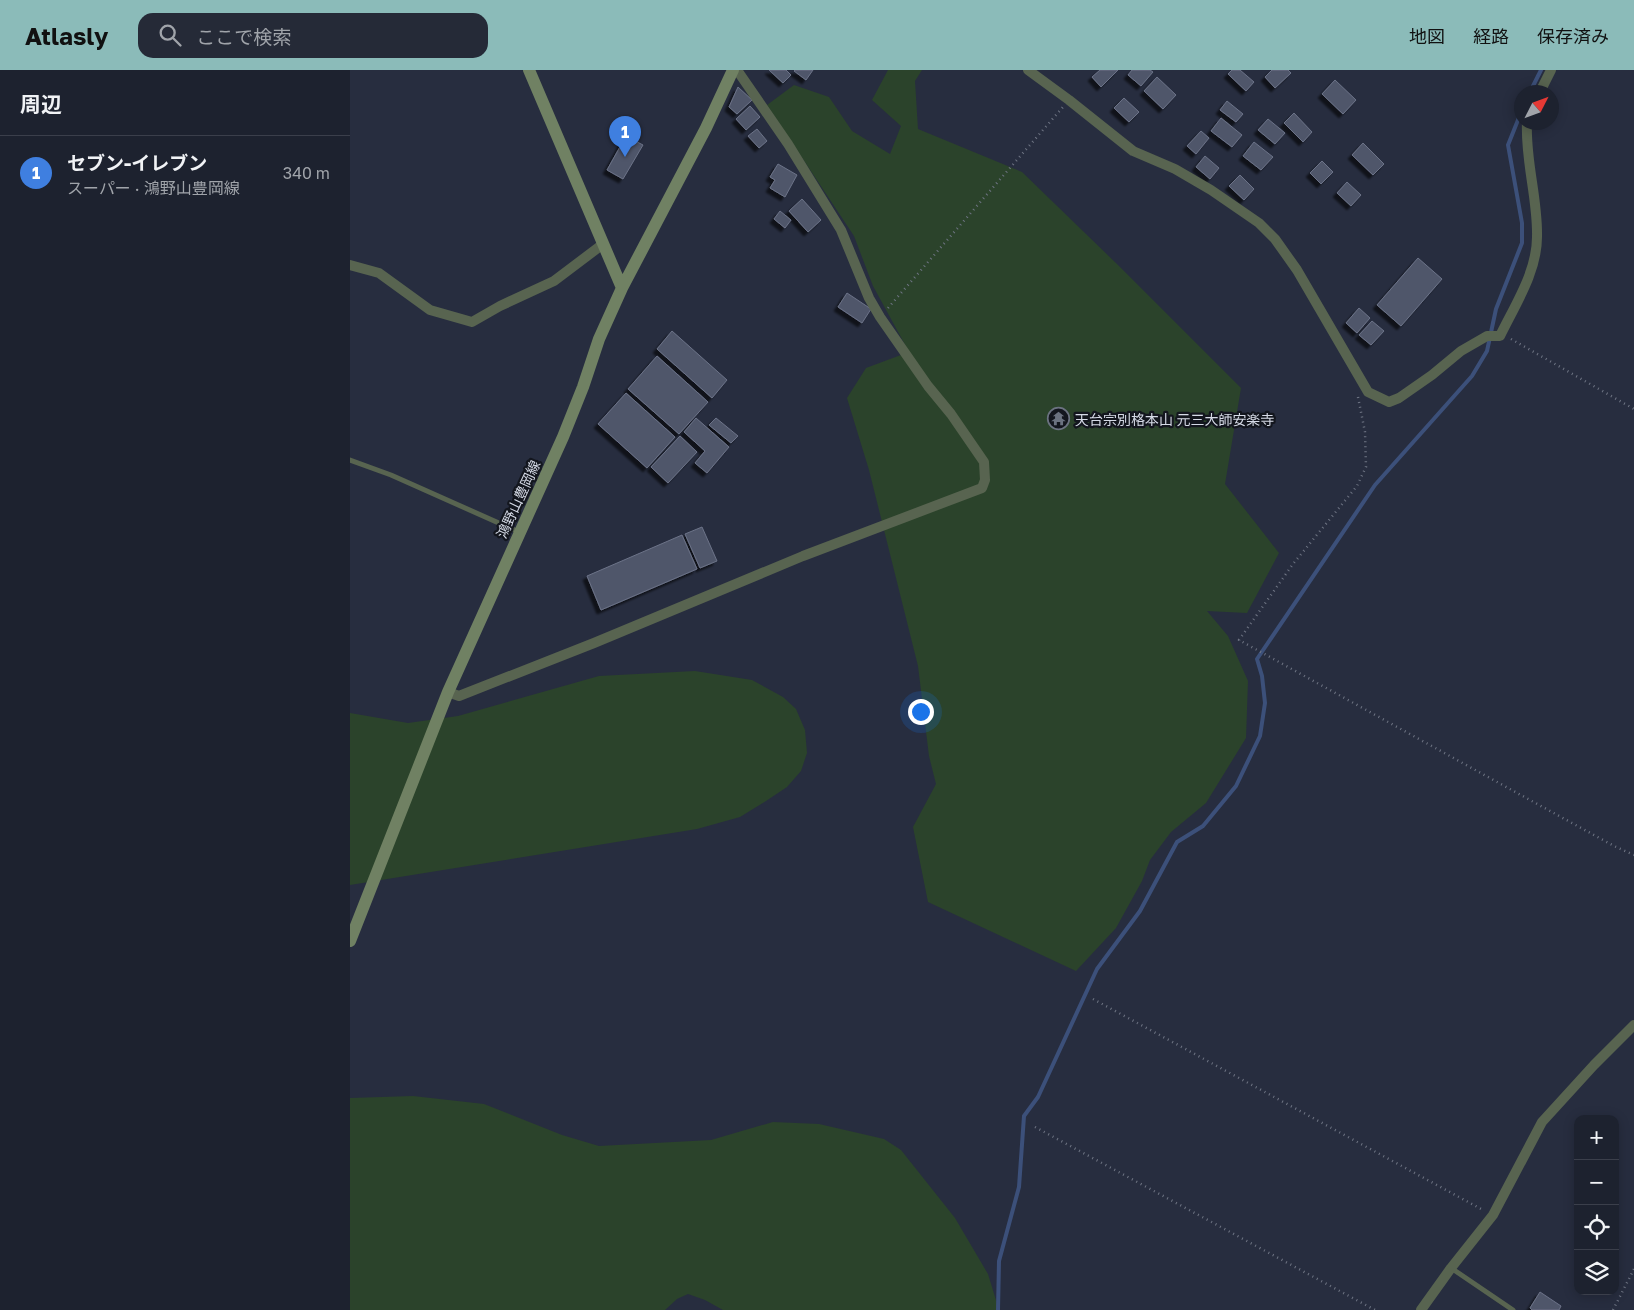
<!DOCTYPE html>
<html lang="ja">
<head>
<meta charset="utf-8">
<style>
	:root { --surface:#1d222f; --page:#252a37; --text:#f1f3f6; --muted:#a0a4aa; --line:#3b3f4b; --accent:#8bbbb9 }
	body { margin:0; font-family:"Golos Text","Noto Sans JP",sans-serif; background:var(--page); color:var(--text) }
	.controls { position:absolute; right:15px; bottom:15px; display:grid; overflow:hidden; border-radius:10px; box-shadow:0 2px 12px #0003 }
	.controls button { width:45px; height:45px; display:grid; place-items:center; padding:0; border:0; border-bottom:1px solid var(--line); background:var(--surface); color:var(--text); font:25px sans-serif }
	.compass { position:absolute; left:1164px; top:15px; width:45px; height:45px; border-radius:50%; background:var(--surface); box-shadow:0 2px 12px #0003; rotate:48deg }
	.you { position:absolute; left:570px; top:641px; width:18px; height:18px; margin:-12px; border:4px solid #fff; border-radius:50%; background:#1a73e8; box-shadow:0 0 0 8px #1a73e833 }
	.badge { display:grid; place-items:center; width:32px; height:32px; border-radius:50%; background:var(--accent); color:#fff; font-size:16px; font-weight:700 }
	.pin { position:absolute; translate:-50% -41px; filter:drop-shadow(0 1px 2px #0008) }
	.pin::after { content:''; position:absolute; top:26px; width:18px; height:15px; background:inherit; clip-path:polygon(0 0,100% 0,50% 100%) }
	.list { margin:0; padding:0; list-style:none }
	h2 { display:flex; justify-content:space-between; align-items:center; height:65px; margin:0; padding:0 20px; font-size:21px }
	h2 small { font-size:16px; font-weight:400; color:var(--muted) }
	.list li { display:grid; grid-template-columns:32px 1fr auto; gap:15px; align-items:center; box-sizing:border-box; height:75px; padding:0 20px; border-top:1px solid var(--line) }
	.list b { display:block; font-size:19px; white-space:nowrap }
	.list p { margin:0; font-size:16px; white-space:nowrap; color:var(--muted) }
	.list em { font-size:16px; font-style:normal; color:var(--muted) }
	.icon { flex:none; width:28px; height:28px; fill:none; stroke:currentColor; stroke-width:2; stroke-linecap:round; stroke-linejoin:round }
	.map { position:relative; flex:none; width:1284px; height:1240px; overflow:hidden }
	header { display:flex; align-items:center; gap:30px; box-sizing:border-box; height:70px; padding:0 25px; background:var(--accent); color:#111 }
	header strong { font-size:24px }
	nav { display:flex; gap:28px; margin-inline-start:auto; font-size:18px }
	.search { width:350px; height:45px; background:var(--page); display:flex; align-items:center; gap:12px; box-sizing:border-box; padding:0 18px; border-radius:15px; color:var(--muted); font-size:19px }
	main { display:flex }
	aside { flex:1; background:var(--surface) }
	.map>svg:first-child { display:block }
	.green { fill:#2b432b }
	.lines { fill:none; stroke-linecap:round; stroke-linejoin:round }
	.stream { stroke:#3c507a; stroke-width:4 }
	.building { fill:#50576b; stroke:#6c7388; filter:url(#shadow) }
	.path { stroke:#6f7584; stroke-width:2.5; stroke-dasharray:1 4; stroke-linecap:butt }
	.lane { stroke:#586450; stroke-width:5 }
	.street { stroke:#586450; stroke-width:10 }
	.secondary { stroke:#708163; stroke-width:12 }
	.labels { text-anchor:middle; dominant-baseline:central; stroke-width:4.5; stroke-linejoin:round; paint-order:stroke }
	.poi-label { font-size:14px; fill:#d5dae6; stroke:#13161e; text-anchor:start }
	.street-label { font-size:14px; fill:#d5dae6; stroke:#13161e }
</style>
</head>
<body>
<header>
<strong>Atlasly</strong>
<div class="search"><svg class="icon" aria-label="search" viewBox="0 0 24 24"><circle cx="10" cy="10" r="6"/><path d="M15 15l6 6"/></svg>ここで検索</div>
<nav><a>地図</a><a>経路</a><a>保存済み</a></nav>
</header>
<main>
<aside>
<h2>周辺<small></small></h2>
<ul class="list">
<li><span class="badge" style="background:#3f7fe0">1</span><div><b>セブン-イレブン</b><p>スーパー · 鴻野山豊岡線</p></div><em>340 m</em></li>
</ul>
</aside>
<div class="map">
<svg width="1284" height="1240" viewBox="0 0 1284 1240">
	<defs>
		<filter id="shadow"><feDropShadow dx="-4" dy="4" stdDeviation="1" flood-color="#0009"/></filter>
	</defs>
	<rect width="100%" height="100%" fill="#272d3f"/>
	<!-- green -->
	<path class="green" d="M538,0H572L565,11L568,59L672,102L768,195L891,318L875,414L929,483L897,543L857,541L878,566L898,611L896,668L856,733L821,762L800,790L792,811L766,858L726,901L578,832L563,757L586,714L579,686L568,596L519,400L497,328L516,298L559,282L523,216L504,166L417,35L444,15L479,27L502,61L540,84L551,56L522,30Z
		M345,601L402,610L433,627L446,639L455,660L457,683L451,701L437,717L416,731L390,747L347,759L0,815V643L58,653L108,646L249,606Z
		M63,1026L134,1034L212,1065L249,1076L361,1070L423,1052L469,1054L534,1069L551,1080L605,1148L638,1204L649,1240H373L355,1230L338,1224L327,1229L315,1240H0V1028Z"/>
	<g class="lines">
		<!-- stream -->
		<path class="stream" d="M1180,22L1191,0
			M648,1240L649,1191L669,1117L674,1046L688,1027L747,899L790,841L827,772L853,756L886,716L910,666L915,633L912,606L907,589L1025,415L1122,306L1137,281L1146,239L1172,173V153L1158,75L1172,40"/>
	</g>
	<!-- building -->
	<path class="building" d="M419,0H436L441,5L433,13Z
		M445,0H463L456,10L444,1Z
		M750,0H768L751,17L742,7Z
		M782,0H800L803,2L791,16L778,5Z
		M882,0H890L904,12L896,21L878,4Z
		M922,0H938L941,3L925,18L915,7Z
		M807,7L826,25L813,39L794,21Z
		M985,10L1006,30L993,44L972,24Z
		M388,17L402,30L387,44L379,37Z
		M774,28L789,42L779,52L764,38Z
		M877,31L893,44L886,52L870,40Z
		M400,36L410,47L396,60L386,49Z
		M944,43L962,62L953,72L934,53Z
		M871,48L892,65L882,77L861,61Z
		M918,49L935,63L925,74L908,60Z
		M407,59L417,71L409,78L398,66Z
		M851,61L859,68L846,84L837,76Z
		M276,66L293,75L273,109L257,100Z
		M904,72L923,87L911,100L893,86Z
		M1013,73L1034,94L1023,105L1002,85Z
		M855,86L869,98L860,109L846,97Z
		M972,91L983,102L971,114L960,103Z
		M428,94L447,105L435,127L420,118L425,110L420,107Z
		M890,105L904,119L894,130L879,116Z
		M997,112L1011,125L1001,136L987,123Z
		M452,129L471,150L458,162L439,141Z
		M430,141L441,150L435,158L424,149Z
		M1068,188L1092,209L1051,256L1027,235Z
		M497,223L521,239L512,253L488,237Z
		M1009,238L1020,248L1007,263L996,253Z
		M1022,251L1034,261L1021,275L1009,265Z
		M322,261L377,310L362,328L307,279Z
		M307,286L358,332L329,364L278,319Z
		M276,323L325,367L297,398L248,354Z
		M346,348L379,377L357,403L345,393L355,381L334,362Z
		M366,348L388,366L381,373L359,355Z
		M330,366L347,382L318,413L301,397Z
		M352,457L367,491L350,498L335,464Z
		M332,465L347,499L251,540L237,506Z
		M1190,1222L1211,1236L1209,1240H1182L1180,1238Z"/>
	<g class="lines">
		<!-- path -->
		<path class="path" d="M538,238L713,37
			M1161,269L1284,339
			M1008,327L1015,362L1016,397L1007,416L943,494L889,570L1158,718L1264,776L1284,785
			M743,929L1133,1140
			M685,1057L1025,1240
			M1263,1240L1284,1199"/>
		<!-- lane -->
		<path class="lane" d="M0,390L41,405L169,462
			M1101,1198L1163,1240"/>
		<!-- street -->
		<path class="street" d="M678,0L719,30L783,81L825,99L861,120L909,153L925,169L947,200L1018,322L1039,332L1049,328L1082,305L1111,281L1137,266H1150C1165,235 1187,202 1187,167C1188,128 1175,91 1177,52
			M1190,22L1201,0
			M0,195L29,203L80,240L122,252L150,236L204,211L253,174
			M98,622L109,626L244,573L453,486L632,418L635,410L634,392L601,344L578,316L530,247L519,228L491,160L438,74L387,0
			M1071,1240L1101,1198L1143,1145L1192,1052L1244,995L1284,955"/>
		<!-- secondary -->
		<path class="secondary" d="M179,0L272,218
			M0,871L98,622L213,367L233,317L249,269L272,218L356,58L383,0"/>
	</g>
	<!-- icons -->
	<defs>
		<symbol id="temple-ring" viewBox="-11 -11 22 22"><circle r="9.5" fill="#13161e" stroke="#6b7280" stroke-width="1.5"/><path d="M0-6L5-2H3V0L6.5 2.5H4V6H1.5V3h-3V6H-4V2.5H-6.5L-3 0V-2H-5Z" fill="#6b7280"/></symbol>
	</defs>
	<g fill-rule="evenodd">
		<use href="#temple-ring" x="696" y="336" width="25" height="25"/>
	</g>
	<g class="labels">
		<!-- poi labels -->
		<g class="poi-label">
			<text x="725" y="349">天台宗別格本山 元三大師安楽寺</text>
		</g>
		<!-- street labels -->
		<g class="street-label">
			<text transform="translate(168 429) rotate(-65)">鴻野山豊岡線</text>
		</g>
	</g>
</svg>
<div class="controls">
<button>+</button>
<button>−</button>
<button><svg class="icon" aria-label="locate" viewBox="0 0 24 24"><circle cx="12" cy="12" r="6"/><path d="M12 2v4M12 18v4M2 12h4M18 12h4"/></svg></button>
<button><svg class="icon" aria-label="layers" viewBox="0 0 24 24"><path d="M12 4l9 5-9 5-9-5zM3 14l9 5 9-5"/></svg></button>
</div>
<svg class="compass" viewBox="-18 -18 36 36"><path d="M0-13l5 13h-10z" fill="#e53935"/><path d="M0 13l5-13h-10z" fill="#a0a4aa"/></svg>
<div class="you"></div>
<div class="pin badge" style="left:275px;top:87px;background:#3f7fe0">1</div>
</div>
</main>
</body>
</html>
